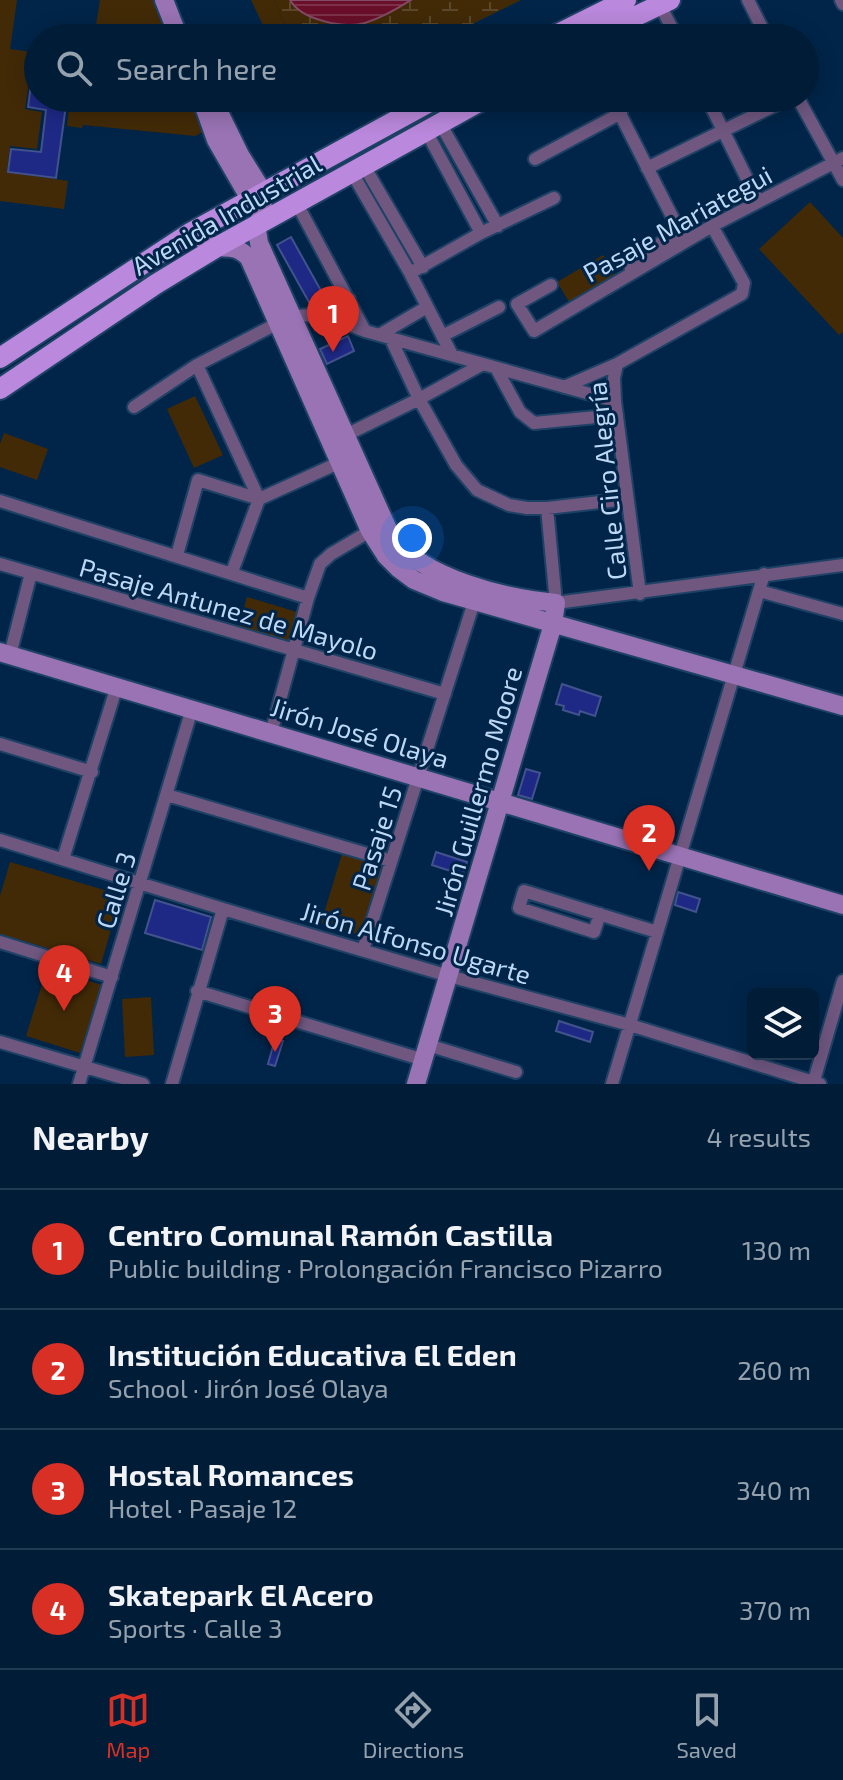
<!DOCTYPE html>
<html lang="en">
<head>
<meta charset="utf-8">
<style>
	:root { --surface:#001c37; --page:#0e2942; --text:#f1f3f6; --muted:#95a1ad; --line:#223a52; --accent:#d93025 }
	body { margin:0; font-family:"Exo 2",sans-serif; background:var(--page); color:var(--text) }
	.controls { position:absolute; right:24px; bottom:24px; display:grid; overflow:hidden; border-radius:12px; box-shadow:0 4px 20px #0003 }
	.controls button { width:72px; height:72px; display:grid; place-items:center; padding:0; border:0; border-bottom:2px solid var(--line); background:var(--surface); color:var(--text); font:40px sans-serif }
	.you { position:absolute; left:412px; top:538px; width:28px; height:28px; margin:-20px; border:6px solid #fff; border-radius:50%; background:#1a73e8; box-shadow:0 0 0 12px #1a73e833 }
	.badge { display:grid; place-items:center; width:52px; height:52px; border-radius:50%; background:var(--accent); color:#fff; font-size:26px; font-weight:700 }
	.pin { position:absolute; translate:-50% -66px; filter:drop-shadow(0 2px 4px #0008) }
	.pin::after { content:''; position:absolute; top:42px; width:28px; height:24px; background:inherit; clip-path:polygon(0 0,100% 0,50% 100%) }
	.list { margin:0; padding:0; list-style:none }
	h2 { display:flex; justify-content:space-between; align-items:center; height:104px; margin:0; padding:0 32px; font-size:34px }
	h2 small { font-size:26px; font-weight:400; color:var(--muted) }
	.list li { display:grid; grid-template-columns:52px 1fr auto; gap:24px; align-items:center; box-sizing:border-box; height:120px; padding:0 32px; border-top:2px solid var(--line) }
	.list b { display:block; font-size:30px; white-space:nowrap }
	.list p { margin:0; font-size:26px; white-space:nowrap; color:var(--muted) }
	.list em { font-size:26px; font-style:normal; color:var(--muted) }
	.icon { flex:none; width:44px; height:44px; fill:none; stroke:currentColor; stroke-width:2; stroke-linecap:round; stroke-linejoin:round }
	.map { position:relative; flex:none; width:843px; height:1084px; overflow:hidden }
	.search { position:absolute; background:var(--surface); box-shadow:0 4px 20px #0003; left:24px; right:24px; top:24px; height:88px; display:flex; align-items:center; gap:20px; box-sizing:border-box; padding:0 28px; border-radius:44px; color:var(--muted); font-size:30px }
	.sheet { height:584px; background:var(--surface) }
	nav { display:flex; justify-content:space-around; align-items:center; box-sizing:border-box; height:112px; border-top:2px solid var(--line); background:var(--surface); font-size:22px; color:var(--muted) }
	nav a { display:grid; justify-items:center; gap:4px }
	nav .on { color:var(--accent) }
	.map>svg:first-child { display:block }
	.wetland { fill:url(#wetland-marsh) }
	.park { fill:#422a07 }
	.water { fill:url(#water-rules); stroke:#824b66; stroke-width:2 }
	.building { fill:#1e2985; stroke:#42528d; stroke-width:2 }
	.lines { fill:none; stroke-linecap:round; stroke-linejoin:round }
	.street-casing { stroke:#1e4265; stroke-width:16 }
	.secondary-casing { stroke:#1e4265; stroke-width:22 }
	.primary-casing { stroke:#1e4265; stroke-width:24 }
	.street { stroke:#6f5780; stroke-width:12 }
	.secondary { stroke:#9973b4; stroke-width:18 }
	.primary { stroke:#ba88dc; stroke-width:20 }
	.labels { text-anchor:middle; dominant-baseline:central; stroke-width:6; stroke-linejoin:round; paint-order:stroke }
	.street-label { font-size:26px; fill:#bdd8f5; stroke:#002549 }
</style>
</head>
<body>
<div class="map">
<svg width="843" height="1084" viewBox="0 0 843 1084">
	<defs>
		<pattern id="wetland-marsh" width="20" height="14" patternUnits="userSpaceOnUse" patternTransform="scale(2)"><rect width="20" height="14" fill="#422a07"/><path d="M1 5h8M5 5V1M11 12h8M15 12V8" fill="none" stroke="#5b482c"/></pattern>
		<pattern id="water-rules" width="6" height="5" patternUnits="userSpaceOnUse" patternTransform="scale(2)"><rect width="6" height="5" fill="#690f29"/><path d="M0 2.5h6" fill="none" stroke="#7c3149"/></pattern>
	</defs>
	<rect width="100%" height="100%" fill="#002549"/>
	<!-- wetland -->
	<path class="wetland" d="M274,0H521L444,38H291Z"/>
	<!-- park -->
	<path class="park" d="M0,0H17L10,49L38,53V82H29L25,109L42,112L37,149L10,146L7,172L68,181L64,209L0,201Z
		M100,0H153L169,38H94Z
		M251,0H274L291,38H269Z
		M70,98H193L204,124L203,132L195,136L83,125L82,128L67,126Z
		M810,202L843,238V332L839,335L759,249Z
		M603,255L618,280L572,307L557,282Z
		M195,396L223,455L194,468L167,409Z
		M4,433L48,449L37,480L0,467V444Z
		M247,597L297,612L289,642L238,627Z
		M342,854L387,868L366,937L321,923Z
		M10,862L121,895L101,964L0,934V896Z
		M47,968L102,985L80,1053L26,1036Z
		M151,997L154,1055L125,1057L122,999Z"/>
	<!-- water -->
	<path class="water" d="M290,0H411C397,9 381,18 365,23C345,29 301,20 290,0Z"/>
	<!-- building -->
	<path class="building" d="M33,69H38V98H67L56,178L8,172L11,149L41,152L46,110L28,107Z
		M291,237L324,296L310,304L277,245Z
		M348,336L354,351L327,364L320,349Z
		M562,684L601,697L595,716L580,711L579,715L563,710L564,706L556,704Z
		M526,769L540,773L532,799L518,795Z
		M436,852L467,862L463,875L432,865Z
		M678,892L700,899L696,912L675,905Z
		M155,900L211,917L202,950L145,933Z
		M559,1021L593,1032L590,1042L556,1031Z
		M275,1039L283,1041L275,1066L268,1064Z"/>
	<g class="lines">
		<defs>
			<path id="street" d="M748,0L767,38
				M841,0L843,4
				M660,5L677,38
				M612,98L685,242
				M707,98L758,201
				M798,98L843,180
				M440,123L498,226
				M426,131L481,233
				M535,159L621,113
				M363,164L423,267
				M647,168L790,98
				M351,171L410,273L452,355
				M296,202L365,331
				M410,273L481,233L554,198
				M631,273L630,261L668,239L682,236
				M551,285L517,304L534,331L712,226L843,158
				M320,315L349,299
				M291,317C318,311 340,321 365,331L615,401
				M381,334L427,307
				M442,336L499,307
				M390,337L419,399L456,465L477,490L509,505L527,508H547L627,499
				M617,364L614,378L615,401L640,594
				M197,365L259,499
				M496,368L520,412L534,423L617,415
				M564,387L617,364L742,294L744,283L712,226
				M134,407L197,365L278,323
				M344,436L419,399L483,364
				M0,501L308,598
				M547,508L556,603L843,565
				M177,555L198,480L259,499
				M0,564L445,694
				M232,572L259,499L345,460
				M759,591L843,614
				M10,655L31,573
				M271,733L308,598L320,564L331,554L370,531
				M0,744L92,772
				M167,795L391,861
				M0,840L223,909L449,976L630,1025L820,1084
				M63,859L116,689
				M600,914L594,932L519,908L524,891L657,932
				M0,942L112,977
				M363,950L474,602
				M197,991L424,1060
				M0,1042L143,1084
				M428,1045L516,1072
				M79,1084L192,709
				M172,1084L223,909
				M612,1084L764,574
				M813,1084L843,981"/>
			<path id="secondary" d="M164,0L179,38
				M201,98L216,140L250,199L258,201L263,207L257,230L259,243L391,536C424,579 504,598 556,603L553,624L416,1084
				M212,98L240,155L263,192
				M207,223L202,233L206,244C223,252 233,241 249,258L370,531L386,556L398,568L414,580L443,592L843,706
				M0,652L843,905"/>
			<path id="primary" d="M550,38L626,0
				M590,38L670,0
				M0,358L190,233L437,98
				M0,389L156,284L217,247L486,98"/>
		</defs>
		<!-- street casing -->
		<use href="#street" class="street-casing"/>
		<!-- secondary casing -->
		<use href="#secondary" class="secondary-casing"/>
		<!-- primary casing -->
		<use href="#primary" class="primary-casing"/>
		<!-- street -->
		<use href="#street" class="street"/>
		<!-- secondary -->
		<use href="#secondary" class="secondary"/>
		<!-- primary -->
		<use href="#primary" class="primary"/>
	</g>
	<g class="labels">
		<!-- street labels -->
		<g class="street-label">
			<text transform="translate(226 214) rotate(-30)">Avenida Industrial</text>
			<text transform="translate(677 223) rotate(-29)">Pasaje Mariategui</text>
			<text transform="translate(606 481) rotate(-96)">Calle Ciro Alegría</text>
			<text transform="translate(229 608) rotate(16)">Pasaje Antunez de Mayolo</text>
			<text transform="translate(360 732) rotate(17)">Jirón José Olaya</text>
			<text transform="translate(477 791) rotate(-74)">Jirón Guillermo Moore</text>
			<text transform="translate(376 838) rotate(-72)">Pasaje 15</text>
			<text transform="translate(115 890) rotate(-73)">Calle 3</text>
			<text transform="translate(416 942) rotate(16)">Jirón Alfonso Ugarte</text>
		</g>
	</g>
</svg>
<div class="controls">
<button><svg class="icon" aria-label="layers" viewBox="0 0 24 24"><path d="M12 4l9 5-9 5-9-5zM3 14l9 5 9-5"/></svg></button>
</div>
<div class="you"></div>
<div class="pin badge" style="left:333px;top:352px">1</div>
<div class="pin badge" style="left:649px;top:871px">2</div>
<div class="pin badge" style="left:275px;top:1052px">3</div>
<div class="pin badge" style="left:64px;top:1011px">4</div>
<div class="search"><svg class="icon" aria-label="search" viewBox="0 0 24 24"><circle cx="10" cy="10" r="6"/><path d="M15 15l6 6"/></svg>Search here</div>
</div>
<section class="sheet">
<h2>Nearby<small>4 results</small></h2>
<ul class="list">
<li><span class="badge">1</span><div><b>Centro Comunal Ramón Castilla</b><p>Public building · Prolongación Francisco Pizarro</p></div><em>130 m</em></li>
<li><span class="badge">2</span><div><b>Institución Educativa El Eden</b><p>School · Jirón José Olaya</p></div><em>260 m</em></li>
<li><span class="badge">3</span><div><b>Hostal Romances</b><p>Hotel · Pasaje 12</p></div><em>340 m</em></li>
<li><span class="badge">4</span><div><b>Skatepark El Acero</b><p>Sports · Calle 3</p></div><em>370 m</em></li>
</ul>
</section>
<nav>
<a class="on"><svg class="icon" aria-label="map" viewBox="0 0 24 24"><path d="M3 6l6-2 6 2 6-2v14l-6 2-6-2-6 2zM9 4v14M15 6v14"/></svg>Map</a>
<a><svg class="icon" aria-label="directions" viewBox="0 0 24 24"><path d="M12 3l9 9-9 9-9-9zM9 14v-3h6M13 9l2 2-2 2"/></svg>Directions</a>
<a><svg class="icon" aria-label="saved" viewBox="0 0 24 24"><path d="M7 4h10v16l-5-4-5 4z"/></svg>Saved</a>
</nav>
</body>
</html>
